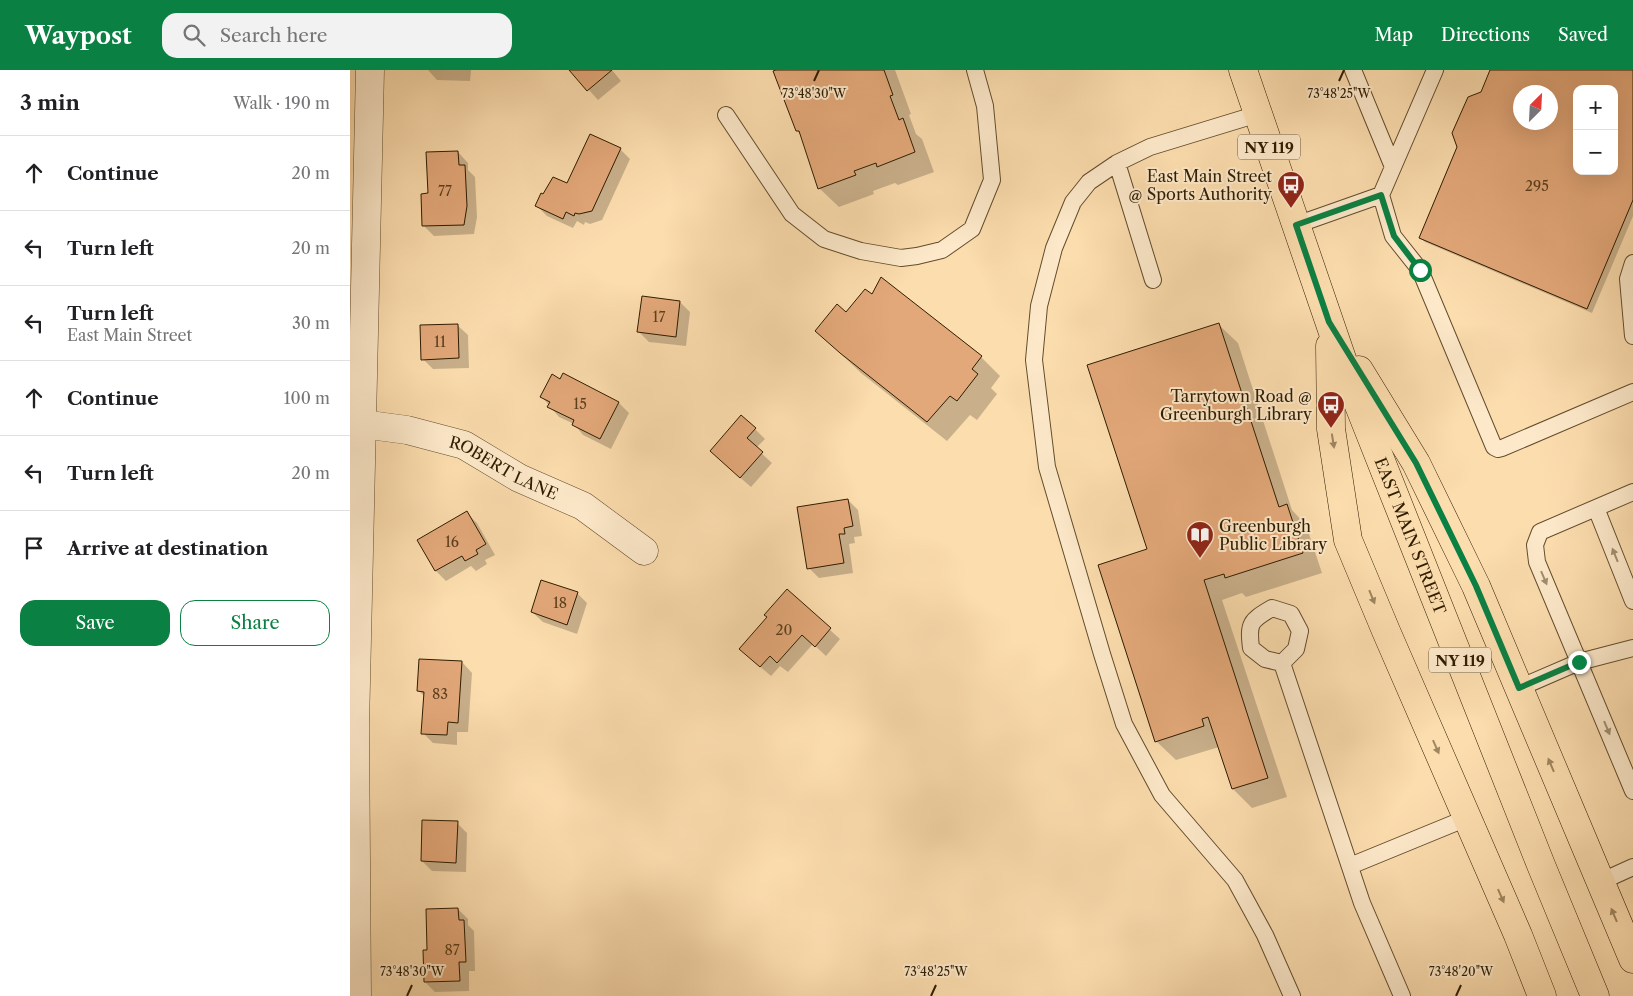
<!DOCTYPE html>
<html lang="en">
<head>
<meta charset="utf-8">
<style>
	:root { --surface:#fff; --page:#f2f2f2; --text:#202124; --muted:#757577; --line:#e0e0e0; --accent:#0b8043 }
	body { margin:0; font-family:"Libre Caslon Text",serif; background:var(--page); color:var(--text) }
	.controls { position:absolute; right:15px; top:15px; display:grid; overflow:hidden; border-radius:10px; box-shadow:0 5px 20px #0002 }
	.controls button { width:45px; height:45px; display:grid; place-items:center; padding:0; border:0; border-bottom:1px solid var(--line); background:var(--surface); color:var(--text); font:25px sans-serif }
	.compass { position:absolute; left:1163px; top:15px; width:45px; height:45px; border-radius:50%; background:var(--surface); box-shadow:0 5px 20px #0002; rotate:24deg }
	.stop { position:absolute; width:15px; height:15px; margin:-11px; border:4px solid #0b8043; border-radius:50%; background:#fff }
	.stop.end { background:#0b8043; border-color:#fff; box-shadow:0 1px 5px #0008 }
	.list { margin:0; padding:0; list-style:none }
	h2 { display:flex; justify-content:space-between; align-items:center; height:65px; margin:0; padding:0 20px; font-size:21px }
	h2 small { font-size:16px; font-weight:400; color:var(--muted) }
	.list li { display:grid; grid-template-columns:32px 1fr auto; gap:15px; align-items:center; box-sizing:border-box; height:75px; padding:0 20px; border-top:1px solid var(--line) }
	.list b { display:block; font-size:19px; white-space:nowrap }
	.list p { margin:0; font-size:16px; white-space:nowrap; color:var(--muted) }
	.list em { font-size:16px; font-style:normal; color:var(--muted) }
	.actions { display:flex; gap:10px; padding:15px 20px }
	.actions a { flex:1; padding:11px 0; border:1px solid var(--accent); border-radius:15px; text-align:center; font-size:18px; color:var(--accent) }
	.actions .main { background:var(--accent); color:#fff }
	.icon { flex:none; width:28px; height:28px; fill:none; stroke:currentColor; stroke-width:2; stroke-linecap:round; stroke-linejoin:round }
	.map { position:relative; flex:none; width:1283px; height:926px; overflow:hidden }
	header { display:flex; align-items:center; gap:30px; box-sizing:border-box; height:70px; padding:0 25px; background:var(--accent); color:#fff }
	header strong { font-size:24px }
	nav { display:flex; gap:28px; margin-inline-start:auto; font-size:18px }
	.search { width:350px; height:45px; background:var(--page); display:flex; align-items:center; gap:12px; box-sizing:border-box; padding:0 18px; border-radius:15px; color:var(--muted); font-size:19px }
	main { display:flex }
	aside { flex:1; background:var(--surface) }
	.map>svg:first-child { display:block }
	.shadow { fill:#0003; fill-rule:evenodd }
	.building { fill:#e3a879; stroke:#2e1c00; fill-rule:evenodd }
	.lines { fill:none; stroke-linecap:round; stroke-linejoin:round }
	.service-casing { stroke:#624c2c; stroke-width:18 }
	.minor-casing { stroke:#624c2c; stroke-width:29 }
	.primary-casing { stroke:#2e1c00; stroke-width:29 }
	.service { stroke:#fde9ca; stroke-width:16 }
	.minor { stroke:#fde9ca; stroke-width:28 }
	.primary { stroke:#fcddae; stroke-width:28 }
	.oneway { fill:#9f8660 }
	.oneway2 { fill:#a08d6f }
	.route { stroke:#0b8043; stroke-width:6 }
	.ticks { fill:none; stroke:#2e1c00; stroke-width:2 }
	.labels { text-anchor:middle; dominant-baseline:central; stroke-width:4; stroke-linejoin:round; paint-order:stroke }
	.number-label { font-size:14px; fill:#5b3f1e }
	.shield { fill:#fde9ca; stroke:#6c5a3d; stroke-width:1 }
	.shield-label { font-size:15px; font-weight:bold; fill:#2e1c00 }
	.poi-label { font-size:16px; fill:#2e1c00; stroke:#fde9ca; text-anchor:end }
	.street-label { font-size:16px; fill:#2e1c00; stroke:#fde9ca }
	.ticks-label { font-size:12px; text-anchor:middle; fill:#2e1c00; stroke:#fde9ca; stroke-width:4; stroke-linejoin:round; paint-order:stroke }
</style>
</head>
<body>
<header>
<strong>Waypost</strong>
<div class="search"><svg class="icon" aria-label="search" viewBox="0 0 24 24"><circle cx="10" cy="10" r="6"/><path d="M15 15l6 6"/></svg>Search here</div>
<nav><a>Map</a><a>Directions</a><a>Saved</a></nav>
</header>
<main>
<aside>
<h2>3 min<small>Walk · 190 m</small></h2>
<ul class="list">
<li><svg class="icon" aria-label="ahead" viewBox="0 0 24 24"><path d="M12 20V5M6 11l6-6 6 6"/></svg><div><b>Continue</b></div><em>20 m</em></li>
<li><svg class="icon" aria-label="left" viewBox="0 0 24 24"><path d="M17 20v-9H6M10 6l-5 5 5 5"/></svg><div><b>Turn left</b></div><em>20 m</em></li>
<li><svg class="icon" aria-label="left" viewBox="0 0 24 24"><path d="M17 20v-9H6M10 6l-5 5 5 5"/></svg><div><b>Turn left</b><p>East Main Street</p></div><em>30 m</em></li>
<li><svg class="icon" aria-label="ahead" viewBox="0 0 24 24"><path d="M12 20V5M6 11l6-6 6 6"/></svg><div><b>Continue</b></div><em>100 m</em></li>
<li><svg class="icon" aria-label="left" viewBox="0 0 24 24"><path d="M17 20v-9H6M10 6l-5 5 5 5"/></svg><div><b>Turn left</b></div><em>20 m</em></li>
<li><svg class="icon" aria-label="arrive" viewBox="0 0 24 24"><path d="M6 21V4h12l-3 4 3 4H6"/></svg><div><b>Arrive at destination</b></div></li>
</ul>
<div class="actions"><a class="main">Save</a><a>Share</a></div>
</aside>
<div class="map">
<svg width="1283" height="926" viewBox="0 0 1283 926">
	<rect width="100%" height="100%" fill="#fcddae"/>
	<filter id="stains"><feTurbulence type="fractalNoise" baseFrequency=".004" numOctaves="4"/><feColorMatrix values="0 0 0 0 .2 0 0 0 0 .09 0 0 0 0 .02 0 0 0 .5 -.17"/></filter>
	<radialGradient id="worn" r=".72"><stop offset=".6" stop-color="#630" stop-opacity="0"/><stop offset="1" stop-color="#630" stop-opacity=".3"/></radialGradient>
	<!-- shadow -->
	<path class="shadow" d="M78,0H121L120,11L87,10Z
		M221,0H262L271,11L248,30Z
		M428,0H545L561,44L559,45L566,64L572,69L584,102L548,115L545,113L523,121L524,124L489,137L469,118L451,65L447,61Z
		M1142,0H1283V146L1242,243L1075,172L1070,168ZM1227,19H1264V101H1227ZM1170,22H1200V52H1170Z
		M270,79L280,89L252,150L240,154L235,152L234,155L227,151L223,158L197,146L187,136L194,126L217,114Z
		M108,82L118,93V100L125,107L127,147L124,164L84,166L74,156L80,124Z
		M293,228L330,232L340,242L336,276L299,272L289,262Z
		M497,243L631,287L650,306L641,318L647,324L627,350L620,345L597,371L511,303L467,261Z
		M868,254L888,273L942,440L956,455L972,503L896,527L892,523L872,530L937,727L902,738L883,719L869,677L826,690L806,671L799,480Z
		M107,255L118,265L119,298L83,299L73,289Z
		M214,305L269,333L279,343L261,379L233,365L224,354L209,347L192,327L211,310Z
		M405,359L415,369L406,378L422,393L401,417L371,391Z
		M498,430L508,440L512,466L504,467L505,473L499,474L503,503L469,508L459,498Z
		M117,443L127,453L145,485L135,490L137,494L126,501L121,496L96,511L86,501L69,471Z
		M437,521L490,569L476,586L463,574L438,602L430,596L421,606L401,589L419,548Z
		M227,523L237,533L227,564L193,552L182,542Z
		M112,592L122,603L118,662H107V675L83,673L73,663L75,627L68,620Z
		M107,753L117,763L116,802L82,801L72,791Z
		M108,839L118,849V855L124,861L125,901H119V921L85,922L75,912L78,882Z"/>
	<!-- building -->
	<path class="building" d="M219,0H262L237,21Z
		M426,0H534L543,25L540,26L549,50L553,48L565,82L527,97L526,93L504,101L506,105L468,119L449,61H446L423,1Z
		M1140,0H1283V130L1237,239L1069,168L1107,77L1102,63L1118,27L1131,22ZM1227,19H1264V101H1227ZM1170,22H1200V52H1170Z
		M240,64L271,78L242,141L229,144L225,143L224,146L216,142L213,149L185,136L191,123L193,124L203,107L217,113Z
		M108,81L109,95H115L117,136L114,155L72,156L71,124L78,123L76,82Z
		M531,207L632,286L622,299L628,304L607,331L600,326L577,352L490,283L465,261L487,234L496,242L515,219L522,224Z
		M292,226L330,231L326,267L287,262Z
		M869,253L929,437L937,434L953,483L875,508L874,504L854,510L918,708L882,719L858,647L852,649L854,656L805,672L748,495L797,479L737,295Z
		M108,254L109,288L71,290L70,255Z
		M213,303L269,332L250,369L222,355L224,350L197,337L200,332L190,327L202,304L210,309Z
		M391,345L406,358L397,368L413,382L390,408L360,381Z
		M498,429L503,456L494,458L495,464H489L494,493L457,499L447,437Z
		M117,441L136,474L126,480L128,484L115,491L112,486L85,501L67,470Z
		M191,510L228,522L217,555L181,542Z
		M437,519L481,558L465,577L452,565L427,593L420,586L410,597L389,579L417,547L414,545Z
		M69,589L112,591L108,653L98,652L97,665L71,664L74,622L67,621Z
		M72,750L108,751L106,793L71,791Z
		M108,838L109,850H114L116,892H109L110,911L74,912L73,880H77L76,839Z"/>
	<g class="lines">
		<defs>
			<path id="service" d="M1003,0L1043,97
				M1085,0L1031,125L1043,166L1070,200L1144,377L1148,379L1152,378L1283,322
				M908,44L800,77L767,93L739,112L723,132L704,178L689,236L684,290L697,397L752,584L774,654L812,725L885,810L915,865L942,926
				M376,45L442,144L474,169L511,181L551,188L567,186L592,180L622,159L642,110L635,36L625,0
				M767,93L803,210
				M946,155L1031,125
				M1283,193L1278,209L1283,266
				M1283,422L1190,462L1185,475L1187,492L1283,721
				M1246,438L1283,531
				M922,538L941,544L950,561L946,579L932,593L915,589L901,578C898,553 900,551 922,538Z
				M932,593L1012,833L1052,926
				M1169,618L1229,592L1283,578
				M1000,796L1117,748
				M1250,812L1283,797"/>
			<g id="minor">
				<path id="s1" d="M0,354H12L57,360L114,375L169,408L233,436L294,481"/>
				<path d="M7,926L5,656L20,0"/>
			</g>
			<g id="primary">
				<path id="s2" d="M893,0L1002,318L1191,795L1245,926"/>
				<path d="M980,276L981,359L998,470L1036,561L1168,865L1192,926"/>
				<path d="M1009,300L1066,393L1126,516L1283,889"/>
			</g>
		</defs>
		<!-- service casing -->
		<use href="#service" class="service-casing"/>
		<!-- minor casing -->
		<use href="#minor" class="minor-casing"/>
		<!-- primary casing -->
		<use href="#primary" class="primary-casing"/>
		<!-- service -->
		<use href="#service" class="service"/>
		<!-- minor -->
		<use href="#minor" class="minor"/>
		<!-- primary -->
		<use href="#primary" class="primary"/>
	</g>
	<!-- one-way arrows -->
	<defs><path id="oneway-solid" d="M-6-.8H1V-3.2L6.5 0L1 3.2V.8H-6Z" transform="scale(1.25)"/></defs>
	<g class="oneway">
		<use href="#oneway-solid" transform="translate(983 371) rotate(81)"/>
		<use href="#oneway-solid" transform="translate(1022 527) rotate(68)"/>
		<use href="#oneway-solid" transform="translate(1086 677) rotate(66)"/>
		<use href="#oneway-solid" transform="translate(1201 695) rotate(-113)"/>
		<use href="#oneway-solid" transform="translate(1151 826) rotate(66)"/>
		<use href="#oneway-solid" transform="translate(1264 845) rotate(-113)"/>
	</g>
	<g class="oneway2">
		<use href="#oneway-solid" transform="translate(1265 485) rotate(-112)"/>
		<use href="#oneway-solid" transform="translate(1194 508) rotate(67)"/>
		<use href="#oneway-solid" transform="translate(1257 658) rotate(67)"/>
	</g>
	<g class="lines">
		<!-- route -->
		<path class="route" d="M1070,200L1044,166L1031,125L946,155L979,252L1066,393L1126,516L1169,618L1229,592"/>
	</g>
	<!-- ticks -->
	<path class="ticks" d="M464,11L469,0M989,11L994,0M57,926L62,915M581,926L586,915M1106,926L1111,915"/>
	<!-- icons -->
	<defs>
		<symbol id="bus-pin" viewBox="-11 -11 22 30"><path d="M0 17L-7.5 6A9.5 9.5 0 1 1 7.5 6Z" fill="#8f2418" stroke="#fde9ca"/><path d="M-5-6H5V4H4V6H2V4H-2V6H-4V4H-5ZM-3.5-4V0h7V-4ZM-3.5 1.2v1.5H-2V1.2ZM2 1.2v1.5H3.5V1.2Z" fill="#fff"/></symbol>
		<symbol id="library-pin" viewBox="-11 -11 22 30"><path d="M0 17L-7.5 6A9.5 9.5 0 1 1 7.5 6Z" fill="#8f2418" stroke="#fde9ca"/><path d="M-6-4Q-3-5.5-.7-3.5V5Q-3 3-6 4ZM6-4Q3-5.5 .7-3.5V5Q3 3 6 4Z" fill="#fff"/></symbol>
	</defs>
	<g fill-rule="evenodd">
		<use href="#bus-pin" x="925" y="99" width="32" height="43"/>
		<use href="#bus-pin" x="965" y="319" width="32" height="43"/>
		<use href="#library-pin" x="834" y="449" width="32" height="43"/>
	</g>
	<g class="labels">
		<!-- number labels -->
		<g class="number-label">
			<text x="1187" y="116">295</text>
			<text x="95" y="121">77</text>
			<text x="309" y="247">17</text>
			<text x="90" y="272">11</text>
			<text x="230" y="334">15</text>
			<text x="102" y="472">16</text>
			<text x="210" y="533">18</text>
			<text x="434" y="560">20</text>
			<text x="90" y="624">83</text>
			<text x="102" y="880">87</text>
		</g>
		<!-- shield labels -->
		<g class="shield">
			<rect x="888" y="64.5" width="62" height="25" rx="4"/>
			<rect x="1079" y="577.5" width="62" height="25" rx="4"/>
		</g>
		<g class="shield-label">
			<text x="919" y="77">NY 119</text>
			<text x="1110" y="590">NY 119</text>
		</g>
		<!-- poi labels -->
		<g class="poi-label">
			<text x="922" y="106">East Main Street<tspan x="922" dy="18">@ Sports Authority</tspan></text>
			<text x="962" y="326">Tarrytown Road @<tspan x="962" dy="18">Greenburgh Library</tspan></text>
			<text x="869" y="456" text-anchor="start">Greenburgh<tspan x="869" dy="18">Public Library</tspan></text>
		</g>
		<!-- street labels -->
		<g class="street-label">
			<text stroke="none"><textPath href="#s1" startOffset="162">ROBERT LANE</textPath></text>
			<text stroke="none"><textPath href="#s2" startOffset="495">EAST MAIN STREET</textPath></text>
		</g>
	</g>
	<g class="ticks-label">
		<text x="464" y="28">73°48'30"W</text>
		<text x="989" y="28">73°48'25"W</text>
		<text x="62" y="906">73°48'30"W</text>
		<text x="586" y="906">73°48'25"W</text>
		<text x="1111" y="906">73°48'20"W</text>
	</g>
	<rect width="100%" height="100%" filter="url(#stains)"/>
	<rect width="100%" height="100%" fill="url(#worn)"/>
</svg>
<div class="controls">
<button>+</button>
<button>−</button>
</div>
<svg class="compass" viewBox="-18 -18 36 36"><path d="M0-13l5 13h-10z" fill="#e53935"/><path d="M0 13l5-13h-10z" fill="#757577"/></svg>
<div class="stop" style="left:1070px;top:200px"></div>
<div class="stop end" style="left:1229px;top:592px"></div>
</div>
</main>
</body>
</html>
